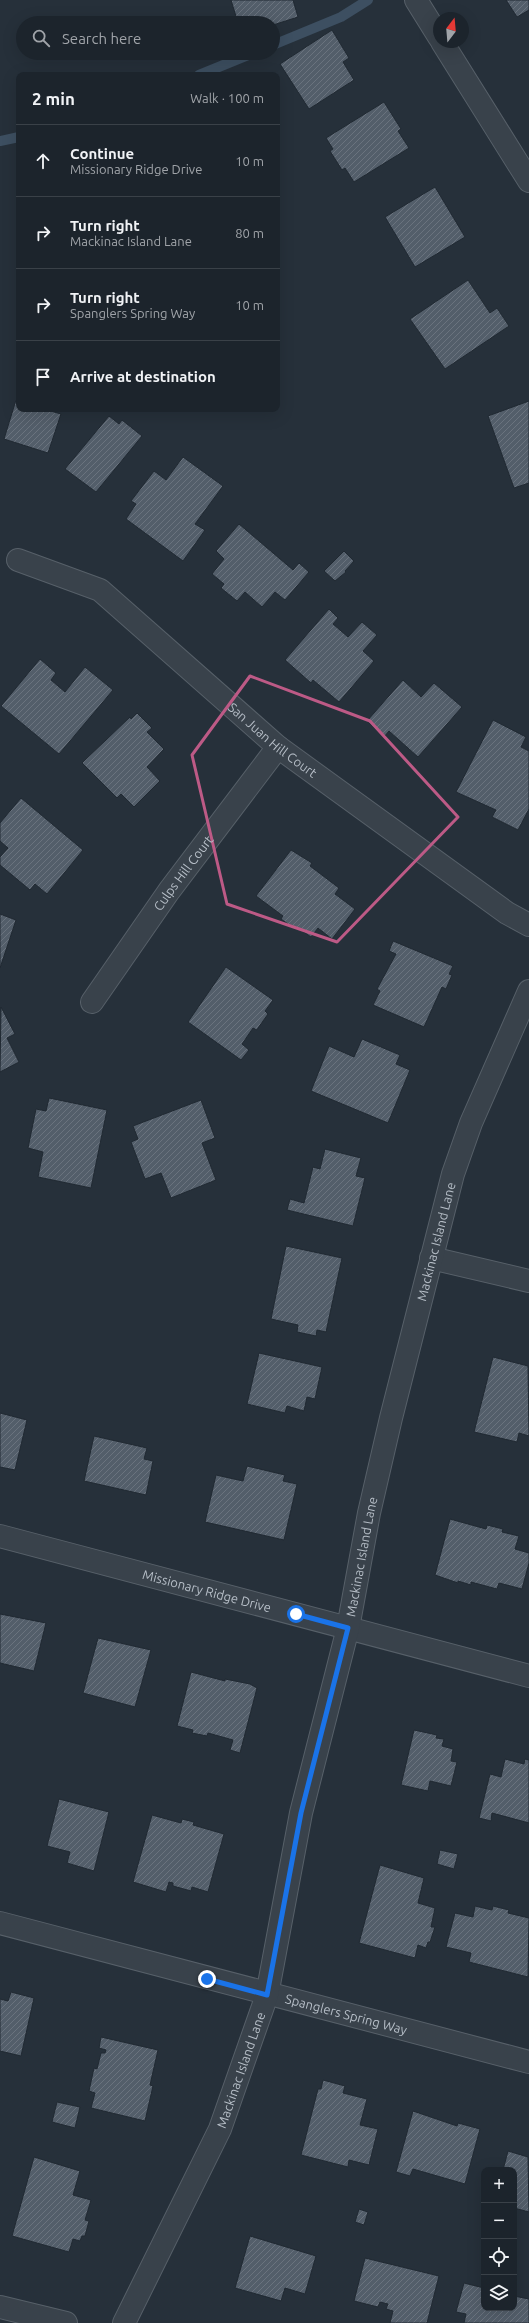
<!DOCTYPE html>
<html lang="en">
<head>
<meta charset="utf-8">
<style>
	:root { --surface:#1c242c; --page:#293038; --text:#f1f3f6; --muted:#a0a4a9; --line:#3a4148 }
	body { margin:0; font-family:Ubuntu,sans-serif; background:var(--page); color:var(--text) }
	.controls { position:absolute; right:12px; bottom:12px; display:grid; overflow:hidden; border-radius:8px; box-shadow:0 4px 16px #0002 }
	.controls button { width:36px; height:36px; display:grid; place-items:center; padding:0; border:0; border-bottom:1px solid var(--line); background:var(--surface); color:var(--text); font:20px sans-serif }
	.compass { position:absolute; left:433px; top:12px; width:36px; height:36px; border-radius:50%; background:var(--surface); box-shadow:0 4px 16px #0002; rotate:16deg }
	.stop { position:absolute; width:12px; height:12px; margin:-9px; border:3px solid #1a73e8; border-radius:50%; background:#fff }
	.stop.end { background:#1a73e8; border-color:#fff; box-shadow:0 1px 4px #0008 }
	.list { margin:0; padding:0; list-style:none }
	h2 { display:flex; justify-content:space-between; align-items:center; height:52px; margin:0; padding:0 16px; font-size:17px }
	h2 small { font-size:13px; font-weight:400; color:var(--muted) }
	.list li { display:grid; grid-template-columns:26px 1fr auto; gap:12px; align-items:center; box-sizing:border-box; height:72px; padding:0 16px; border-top:1px solid var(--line) }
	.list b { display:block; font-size:15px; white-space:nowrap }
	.list p { margin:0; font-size:13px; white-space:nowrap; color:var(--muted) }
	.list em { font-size:13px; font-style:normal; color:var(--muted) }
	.icon { flex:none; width:22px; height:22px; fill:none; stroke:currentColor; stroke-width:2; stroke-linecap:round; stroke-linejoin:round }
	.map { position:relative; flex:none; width:529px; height:2323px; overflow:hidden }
	.search { position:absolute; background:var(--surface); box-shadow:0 4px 16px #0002; left:16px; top:16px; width:264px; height:44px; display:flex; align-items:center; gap:10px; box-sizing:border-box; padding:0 14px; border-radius:22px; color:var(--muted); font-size:15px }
	.panel { position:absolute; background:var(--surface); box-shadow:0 4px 16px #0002; left:16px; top:72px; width:264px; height:340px; border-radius:8px }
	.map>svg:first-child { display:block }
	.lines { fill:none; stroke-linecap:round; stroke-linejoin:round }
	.stream { stroke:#3d4f61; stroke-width:10 }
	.building { fill:url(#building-hatch); stroke:#202932 }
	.minor-casing { stroke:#576069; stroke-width:24 }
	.minor { stroke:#39424b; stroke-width:22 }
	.route { stroke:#1a73e8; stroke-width:5 }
	.marked { fill:none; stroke:#bd5a86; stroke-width:3; stroke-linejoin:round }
	.labels { text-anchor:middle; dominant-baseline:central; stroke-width:3.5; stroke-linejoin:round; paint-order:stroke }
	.street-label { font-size:13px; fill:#b5bdc6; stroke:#1e2730 }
</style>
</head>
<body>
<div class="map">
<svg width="529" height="2323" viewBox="0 0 529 2323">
	<defs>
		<pattern id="building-hatch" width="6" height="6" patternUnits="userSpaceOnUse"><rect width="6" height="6" fill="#535e6a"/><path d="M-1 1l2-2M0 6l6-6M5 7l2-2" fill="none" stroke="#6a737e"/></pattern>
	</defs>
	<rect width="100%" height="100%" fill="#26303a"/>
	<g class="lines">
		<!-- stream -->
		<path class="stream" d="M273,45L341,17L368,0
			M199,75L253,53
			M0,141L19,137"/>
	</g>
	<!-- building -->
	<path class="building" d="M231,0H293L298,17L273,25V23H238Z
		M506,0H529V10L517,17Z
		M332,30L349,58L343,62L354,80L309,109L280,64Z
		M384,102L401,129L398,131L409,148L354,182L345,168L342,170L330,151L333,149L326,138Z
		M435,187L465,237L415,267L385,217Z
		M468,280L490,313L497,308L509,326L445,369L410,319Z
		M16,400L19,401V409H44L61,414L48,453L4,439Z
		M529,401V483L514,488L488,416Z
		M109,416L119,424L122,420L142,436L96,492L65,469Z
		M183,457L223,486L195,524L205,530L183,561L126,519L136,504L131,501L154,471L166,480Z
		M239,524L293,570L299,563L309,572L285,600L275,592L262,607L245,592L237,601L221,588L224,584L212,574L224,559L216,551Z
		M344,551L354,561L345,571L346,572L335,581L324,571Z
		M329,609L338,618L333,624L348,637L362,622L377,635L363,651L374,661L339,702L313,680L311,683L285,660Z
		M40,659L56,673L51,680L65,692L85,667L113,690L59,754L1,706Z
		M403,680L421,697L434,683L462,707L418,757L389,731L384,737L367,721Z
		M137,713L152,728L147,732L164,749L147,767L160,781L134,807L121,794L117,798L82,763L130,717L131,719Z
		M493,720L526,737L521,747L529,751V809L518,830L492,817L496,810L456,792Z
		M21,798L83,850L47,894L35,884L30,890L0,865V857L8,848L0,841V823Z
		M291,850L312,863L310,866L339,888L335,894L355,909L332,939L318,928L311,937L298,928L296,930L281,919L283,916L256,896Z
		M0,914L16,920L0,968Z
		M393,941L453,966L449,974L452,975L446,989L442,987L424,1027L373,1005L380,991L377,989L396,954L389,951Z
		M226,967L273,1000L265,1011L268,1014L258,1028L257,1030L253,1028L242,1044L249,1050L241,1060L188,1022Z
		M1,1007L15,1034L7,1038L19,1062L0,1072Z
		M362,1039L400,1055L396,1064L410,1070L388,1123L311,1091L329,1046L354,1057Z
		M49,1098L107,1110L91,1188L38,1177L43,1152L28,1148L36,1109L46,1111Z
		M201,1100L215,1138L202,1143L216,1180L171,1198L161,1173L145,1179L131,1142L138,1139L133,1126Z
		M325,1149L361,1158L356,1176L365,1178L353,1226L287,1210L290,1199L304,1203L313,1167L320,1169Z
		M286,1246L342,1258L326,1332L317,1330L316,1336L297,1332L298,1325L271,1319Z
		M259,1353L322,1367L315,1399L307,1397L304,1411L287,1406L285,1413L247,1404Z
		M493,1357L528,1366L529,1436L519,1433L517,1442L474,1432Z
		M0,1413L27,1420L15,1470L0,1467Z
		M94,1436L147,1448L144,1459L153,1461L146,1495L84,1481Z
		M247,1466L285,1475L283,1481L297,1484L284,1540L205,1522L216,1475L243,1481Z
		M450,1519L486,1529L487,1525L503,1529L502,1532L519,1536L515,1549L529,1553V1563L522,1589L499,1583L497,1589L471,1582V1585L458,1581V1583L435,1575Z
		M0,1614L46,1623L34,1671L0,1663Z
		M98,1638L151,1650L135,1707L83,1693Z
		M191,1672L225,1681V1679L250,1684L257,1688L240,1753L230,1750L233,1740L208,1733L207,1736L192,1733L193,1730L177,1726Z
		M414,1730L437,1735L436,1738L444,1739L442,1746L453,1749L451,1761L457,1762L451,1786L430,1781L428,1791L401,1785Z
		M505,1759L524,1764L525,1759L529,1760V1823L492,1813L491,1821L479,1818L490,1774L501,1777Z
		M59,1799L109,1812L94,1871L67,1863L70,1852L47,1846Z
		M152,1815L181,1823L182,1819L194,1822L193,1825L224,1834L208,1892L192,1887L191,1891L173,1886V1883L169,1882L166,1892L133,1882Z
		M440,1850L458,1854L454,1869L437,1864Z
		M380,1865L424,1878L418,1903L435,1908L431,1927H435L430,1942H428L426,1948L418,1945L415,1958L359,1943Z
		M475,1906L492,1910L493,1906L509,1910L508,1913L529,1918L528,1977L469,1962L471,1953L446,1947L455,1913L473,1917Z
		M11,1992L34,1998L21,2056L0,2051V1999L8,2001Z
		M101,2037L158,2050L150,2085L153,2086L145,2121L91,2108L95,2093L89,2091L94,2068L97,2069L101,2053H105L106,2050L99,2048Z
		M323,2080L345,2086L343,2093L367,2099L360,2125L378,2129L369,2165L349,2160L348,2167L301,2155L318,2089H321Z
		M57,2102L80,2107L75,2128L52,2122Z
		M413,2111L457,2126L458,2123L480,2129L465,2184L413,2169L410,2176L396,2172Z
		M508,2151L528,2157L529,2212L514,2208V2170H503Z
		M34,2157L80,2171L73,2195L91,2200L85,2220L89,2221L85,2236H82L80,2241L73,2239L69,2252L12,2236Z
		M359,2209L368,2212L364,2225L355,2222Z
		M250,2236L316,2256L305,2294L285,2288L281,2301L235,2288Z
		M365,2258L439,2276L427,2323H390L393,2311L386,2309L388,2304L380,2302L378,2307L354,2301Z
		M464,2283L484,2288V2308H514V2296L529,2299V2323H464L466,2314L456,2312Z"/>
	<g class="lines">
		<defs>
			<g id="minor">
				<path d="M416,0L439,37"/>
				<path d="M442,42L529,181"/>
				<path id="s1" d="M18,560L100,590L278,747L507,913L529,925"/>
				<path id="s2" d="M92,1002L169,891L278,747"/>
				<path d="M431,1258L529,1281"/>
				<path id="s3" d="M0,1536L529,1676"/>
				<path id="s4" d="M0,1923L529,2062"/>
				<path d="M0,2307L66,2323"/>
				<path id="s5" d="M124,2323L220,2129L267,1995L301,1813L348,1628L369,1513L391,1418L453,1174L471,1123L529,991"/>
			</g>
		</defs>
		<!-- minor casing -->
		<use href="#minor" class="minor-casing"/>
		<!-- minor -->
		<use href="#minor" class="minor"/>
	</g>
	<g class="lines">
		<!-- route -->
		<path class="route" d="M207,1979L267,1995L301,1813L348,1628L296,1614"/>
	</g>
	<!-- marked area -->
	<path class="marked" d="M250,676L370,721L458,817L337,942L227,904L192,755Z"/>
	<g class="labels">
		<!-- street labels -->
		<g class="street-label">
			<text stroke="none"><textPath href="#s1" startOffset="316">San Juan Hill Court</textPath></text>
			<text stroke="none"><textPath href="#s2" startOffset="158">Culps Hill Court</textPath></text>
			<text stroke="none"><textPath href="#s5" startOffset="1131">Mackinac Island Lane</textPath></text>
			<text stroke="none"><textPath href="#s5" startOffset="807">Mackinac Island Lane</textPath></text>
			<text stroke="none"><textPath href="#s3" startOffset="214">Missionary Ridge Drive</textPath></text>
			<text stroke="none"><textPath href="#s4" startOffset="358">Spanglers Spring Way</textPath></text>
			<text stroke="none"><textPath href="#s5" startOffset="279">Mackinac Island Lane</textPath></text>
		</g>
	</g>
</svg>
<div class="controls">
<button>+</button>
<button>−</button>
<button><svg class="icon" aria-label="locate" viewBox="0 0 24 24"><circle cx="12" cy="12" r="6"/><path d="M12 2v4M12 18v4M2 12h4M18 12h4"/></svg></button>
<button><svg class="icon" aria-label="layers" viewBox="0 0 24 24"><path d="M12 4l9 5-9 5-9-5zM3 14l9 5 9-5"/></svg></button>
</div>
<svg class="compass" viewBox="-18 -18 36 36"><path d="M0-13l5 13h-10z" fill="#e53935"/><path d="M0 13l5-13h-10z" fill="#a0a4a9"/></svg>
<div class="stop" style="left:296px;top:1614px"></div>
<div class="stop end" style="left:207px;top:1979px"></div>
<div class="search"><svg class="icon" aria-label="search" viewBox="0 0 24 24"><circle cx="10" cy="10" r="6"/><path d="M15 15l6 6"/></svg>Search here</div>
<section class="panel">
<h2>2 min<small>Walk · 100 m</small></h2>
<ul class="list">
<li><svg class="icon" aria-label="ahead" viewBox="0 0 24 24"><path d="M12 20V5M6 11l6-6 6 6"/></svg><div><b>Continue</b><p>Missionary Ridge Drive</p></div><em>10 m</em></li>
<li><svg class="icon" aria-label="right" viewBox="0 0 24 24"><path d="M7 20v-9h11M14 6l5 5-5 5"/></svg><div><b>Turn right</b><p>Mackinac Island Lane</p></div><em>80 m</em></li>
<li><svg class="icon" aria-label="right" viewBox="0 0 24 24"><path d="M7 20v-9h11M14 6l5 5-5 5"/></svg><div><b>Turn right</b><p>Spanglers Spring Way</p></div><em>10 m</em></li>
<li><svg class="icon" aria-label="arrive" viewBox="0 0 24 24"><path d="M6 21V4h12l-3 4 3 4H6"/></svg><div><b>Arrive at destination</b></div></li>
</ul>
</section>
</div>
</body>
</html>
